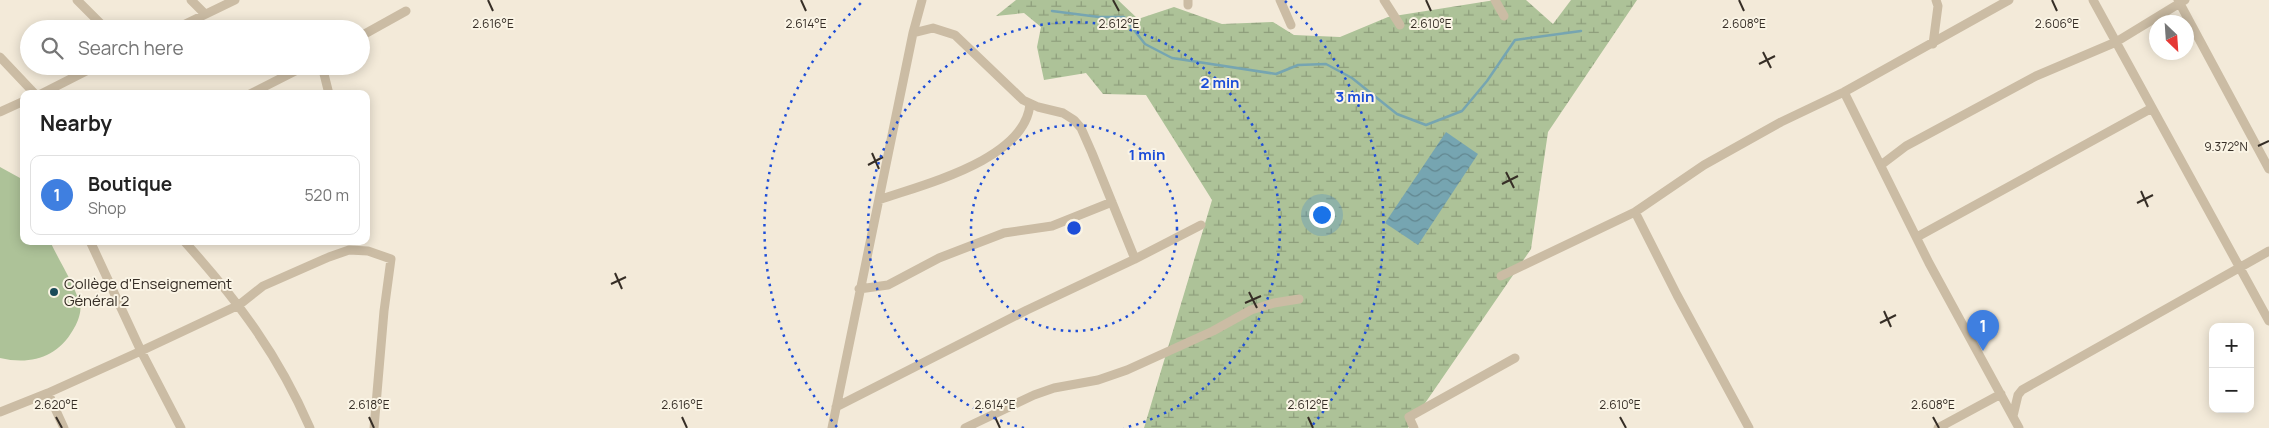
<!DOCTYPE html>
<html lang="en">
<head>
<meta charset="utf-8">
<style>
	:root { --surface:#fff; --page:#f6f6f6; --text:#222; --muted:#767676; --line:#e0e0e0; --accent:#b45309 }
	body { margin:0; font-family:Manrope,sans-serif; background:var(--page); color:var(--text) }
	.controls { position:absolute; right:15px; bottom:15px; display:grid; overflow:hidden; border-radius:10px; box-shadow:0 2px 12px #0003 }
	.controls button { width:45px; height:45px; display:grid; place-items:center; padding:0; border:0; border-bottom:1px solid var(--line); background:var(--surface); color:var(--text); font:25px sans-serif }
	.compass { position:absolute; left:2149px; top:15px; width:45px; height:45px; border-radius:50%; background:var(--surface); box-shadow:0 2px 12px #0003; rotate:155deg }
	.you { position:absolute; left:1321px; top:214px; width:18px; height:18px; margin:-12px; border:4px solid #fff; border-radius:50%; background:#1a73e8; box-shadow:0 0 0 8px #1a73e833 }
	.badge { display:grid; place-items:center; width:32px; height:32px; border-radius:50%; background:var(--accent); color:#fff; font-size:16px; font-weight:700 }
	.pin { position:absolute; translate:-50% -41px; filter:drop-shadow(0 1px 2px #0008) }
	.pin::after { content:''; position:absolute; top:26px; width:18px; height:15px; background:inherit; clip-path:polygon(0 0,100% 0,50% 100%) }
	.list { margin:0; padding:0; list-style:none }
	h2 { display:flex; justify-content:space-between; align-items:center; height:65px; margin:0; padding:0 20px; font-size:21px }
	h2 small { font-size:16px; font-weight:400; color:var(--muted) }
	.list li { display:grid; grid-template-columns:32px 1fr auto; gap:15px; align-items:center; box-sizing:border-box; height:80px; margin:0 10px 10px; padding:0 10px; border:1px solid var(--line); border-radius:10px }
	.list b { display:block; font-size:19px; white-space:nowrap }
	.list p { margin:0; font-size:16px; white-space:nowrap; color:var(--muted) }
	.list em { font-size:16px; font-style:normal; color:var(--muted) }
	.icon { flex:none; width:28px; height:28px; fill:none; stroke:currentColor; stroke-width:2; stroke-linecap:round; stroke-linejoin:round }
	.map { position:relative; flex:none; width:2269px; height:428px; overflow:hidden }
	.search { position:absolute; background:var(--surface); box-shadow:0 2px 12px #0003; left:20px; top:20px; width:350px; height:55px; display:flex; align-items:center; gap:12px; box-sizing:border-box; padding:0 18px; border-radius:28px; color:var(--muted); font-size:19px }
	.panel { position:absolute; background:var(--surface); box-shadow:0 2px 12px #0003; left:20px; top:90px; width:350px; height:155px; border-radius:10px }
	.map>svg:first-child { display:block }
	.grass { fill:#adc298 }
	.wetland { fill:url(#wetland-marsh) }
	.water { fill:url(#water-waves) }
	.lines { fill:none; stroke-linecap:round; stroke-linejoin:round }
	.stream { stroke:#76a5b1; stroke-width:2.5 }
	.minor { stroke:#cbbca4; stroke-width:9 }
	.ticks { fill:none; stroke:#362e26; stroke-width:2 }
	.ring { fill:none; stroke:#1d4ed8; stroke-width:2.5; stroke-dasharray:2.5 5 }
	.poi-dot { fill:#1a4b59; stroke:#faf4e5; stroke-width:2 }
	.labels { text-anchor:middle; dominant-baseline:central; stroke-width:4; stroke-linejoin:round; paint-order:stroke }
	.poi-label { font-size:15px; fill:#362e26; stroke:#faf4e5; text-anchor:start }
	.ticks-label { font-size:12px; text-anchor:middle; fill:#362e26; stroke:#faf4e5; stroke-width:4; stroke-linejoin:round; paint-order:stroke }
	.centre { fill:#1d4ed8; stroke:#faf4e5; stroke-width:2.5 }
	.ring-label { font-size:15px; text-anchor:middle; font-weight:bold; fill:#1d4ed8; stroke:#faf4e5; stroke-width:4; stroke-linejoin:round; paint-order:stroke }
</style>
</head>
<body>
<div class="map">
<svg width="2269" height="428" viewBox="0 0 2269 428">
	<defs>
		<pattern id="wetland-marsh" width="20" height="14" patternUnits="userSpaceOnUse" patternTransform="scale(1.25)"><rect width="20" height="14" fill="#adc298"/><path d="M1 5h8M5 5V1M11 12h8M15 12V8" fill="none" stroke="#8e9e7c"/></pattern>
		<pattern id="water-waves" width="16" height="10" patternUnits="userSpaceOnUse" patternTransform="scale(1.25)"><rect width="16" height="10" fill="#76a5b1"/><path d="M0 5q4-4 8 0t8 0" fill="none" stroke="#628790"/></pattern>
	</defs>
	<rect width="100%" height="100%" fill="#f3ead9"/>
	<!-- grass -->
	<path class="grass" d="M0,167L20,178L24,186V241H50C58,259 76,287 80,305C82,312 77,324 73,330C57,358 30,365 0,358Z"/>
	<!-- wetland -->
	<path class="wetland" d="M1016,0H1118L1138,19L1174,7L1222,24L1273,22L1294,35L1340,37L1388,17L1495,0H1526L1553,24L1571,0H1637L1548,132L1531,249L1408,428H1144L1212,200L1146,95L1103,94L1086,73L1044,80L1037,47L1041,27L1024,13L996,16Z"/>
	<!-- water -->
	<path class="water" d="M1446,132L1478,154L1418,245L1385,223Z"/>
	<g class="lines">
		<!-- stream -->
		<path class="stream" d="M1052,11L1099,17H1124L1145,44L1172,58L1276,74L1298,65L1326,64L1352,78L1397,114L1426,125L1462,111L1487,81L1515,40L1581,31"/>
		<!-- minor -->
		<path class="minor" d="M77,0L106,29
			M191,0L205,14
			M1188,0V5
			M1280,0L1291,25
			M1384,0L1400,25
			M1495,0L1504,16
			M2093,0L2269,321
			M2178,0L2269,169
			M175,29L235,0
			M361,36L406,11
			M1933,44L1938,6L1936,0
			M0,57L35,94
			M322,66L329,94
			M1844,92L1929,263L2019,428
			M41,94L96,66
			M250,94L305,66
			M0,112L24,101
			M1881,165L1906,146L2036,76L2116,42L2185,0
			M879,200C924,184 1025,160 1030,104
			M1917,237L2152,108
			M90,241L141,351L181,428
			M184,241C238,301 278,354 310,428
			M1135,259L1201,225
			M1501,276L1635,212
			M859,289L888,285L939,258L1004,233L1052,226L1112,202
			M48,393L64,428
			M836,407L1027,310L1135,259L1092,153L1081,128L1074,120L1063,113L1038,107L1023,100L955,35L933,28L913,33
			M0,412L48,393L141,351L239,305L263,286L329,257L349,250L368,251L391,259L384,311L374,428
			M2013,416L2018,395L2022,390L2269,251
			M832,428L913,33L922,0
			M965,428L1034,395L1054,388L1098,380L1127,370L1213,331L1251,310L1274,303L1299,299
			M1414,428L1409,417L1515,358
			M1749,428L1677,295L1635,212L1704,165L1781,122L1844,92L2009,0
			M1938,428L2001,394"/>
	</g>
	<!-- ticks -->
	<path class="ticks" d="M488,0L493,11M801,0L806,11M1113,0L1119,11M1426,0L1431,11M1739,0L1744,11M2052,0L2057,11M1763,52L1771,68M1759,64L1775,56M2258,146L2269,141M872,153L879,169M868,165L883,157M1506,172L1514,188M1502,184L1518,176M2141,191L2148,207M2137,203L2153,195M615,273L622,289M611,284L626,277M1249,292L1257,308M1245,303L1261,296M1884,311L1891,327M1880,323L1896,315M56,417L62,428M369,417L374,428M682,417L687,428M995,417L1000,428M1308,417L1313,428M1620,417L1626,428M1933,417L1939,428"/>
	<!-- distance rings -->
	<g class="ring">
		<circle cx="1074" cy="228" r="103"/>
		<path d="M1024 428A206 206 0 1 1 1124 428"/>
		<path d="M837 427A310 310 0 0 1 863 1M1285 1A310 310 0 0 1 1311 427"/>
	</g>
	<!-- markers -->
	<circle class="poi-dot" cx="54" cy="292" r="5"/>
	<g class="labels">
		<!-- poi labels -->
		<g class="poi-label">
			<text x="64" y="283">Collège d'Enseignement<tspan x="64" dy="17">Général 2</tspan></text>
		</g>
	</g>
	<g class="ticks-label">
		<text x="493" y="28">2.616°E</text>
		<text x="806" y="28">2.614°E</text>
		<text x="1119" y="28">2.612°E</text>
		<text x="1431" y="28">2.610°E</text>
		<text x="1744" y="28">2.608°E</text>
		<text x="2057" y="28">2.606°E</text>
		<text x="2226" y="151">9.372°N</text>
		<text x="56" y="409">2.620°E</text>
		<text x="369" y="409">2.618°E</text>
		<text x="682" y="409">2.616°E</text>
		<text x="995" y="409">2.614°E</text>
		<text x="1308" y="409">2.612°E</text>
		<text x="1620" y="409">2.610°E</text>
		<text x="1933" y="409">2.608°E</text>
	</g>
	<circle cx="1074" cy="228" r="8" class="centre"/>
	<g class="ring-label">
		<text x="1220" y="88">2 min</text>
		<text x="1355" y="102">3 min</text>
		<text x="1147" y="160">1 min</text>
	</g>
</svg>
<div class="controls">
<button>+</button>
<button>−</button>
</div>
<svg class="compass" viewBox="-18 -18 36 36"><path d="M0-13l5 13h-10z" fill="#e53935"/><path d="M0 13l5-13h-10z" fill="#767676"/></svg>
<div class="you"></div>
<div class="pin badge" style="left:1983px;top:351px;background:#3f7fe0">1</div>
<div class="search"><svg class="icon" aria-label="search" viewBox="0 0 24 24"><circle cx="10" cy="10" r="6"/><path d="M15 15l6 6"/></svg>Search here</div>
<section class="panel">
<h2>Nearby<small></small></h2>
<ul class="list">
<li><span class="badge" style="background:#3f7fe0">1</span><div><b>Boutique</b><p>Shop</p></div><em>520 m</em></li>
</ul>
</section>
</div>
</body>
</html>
